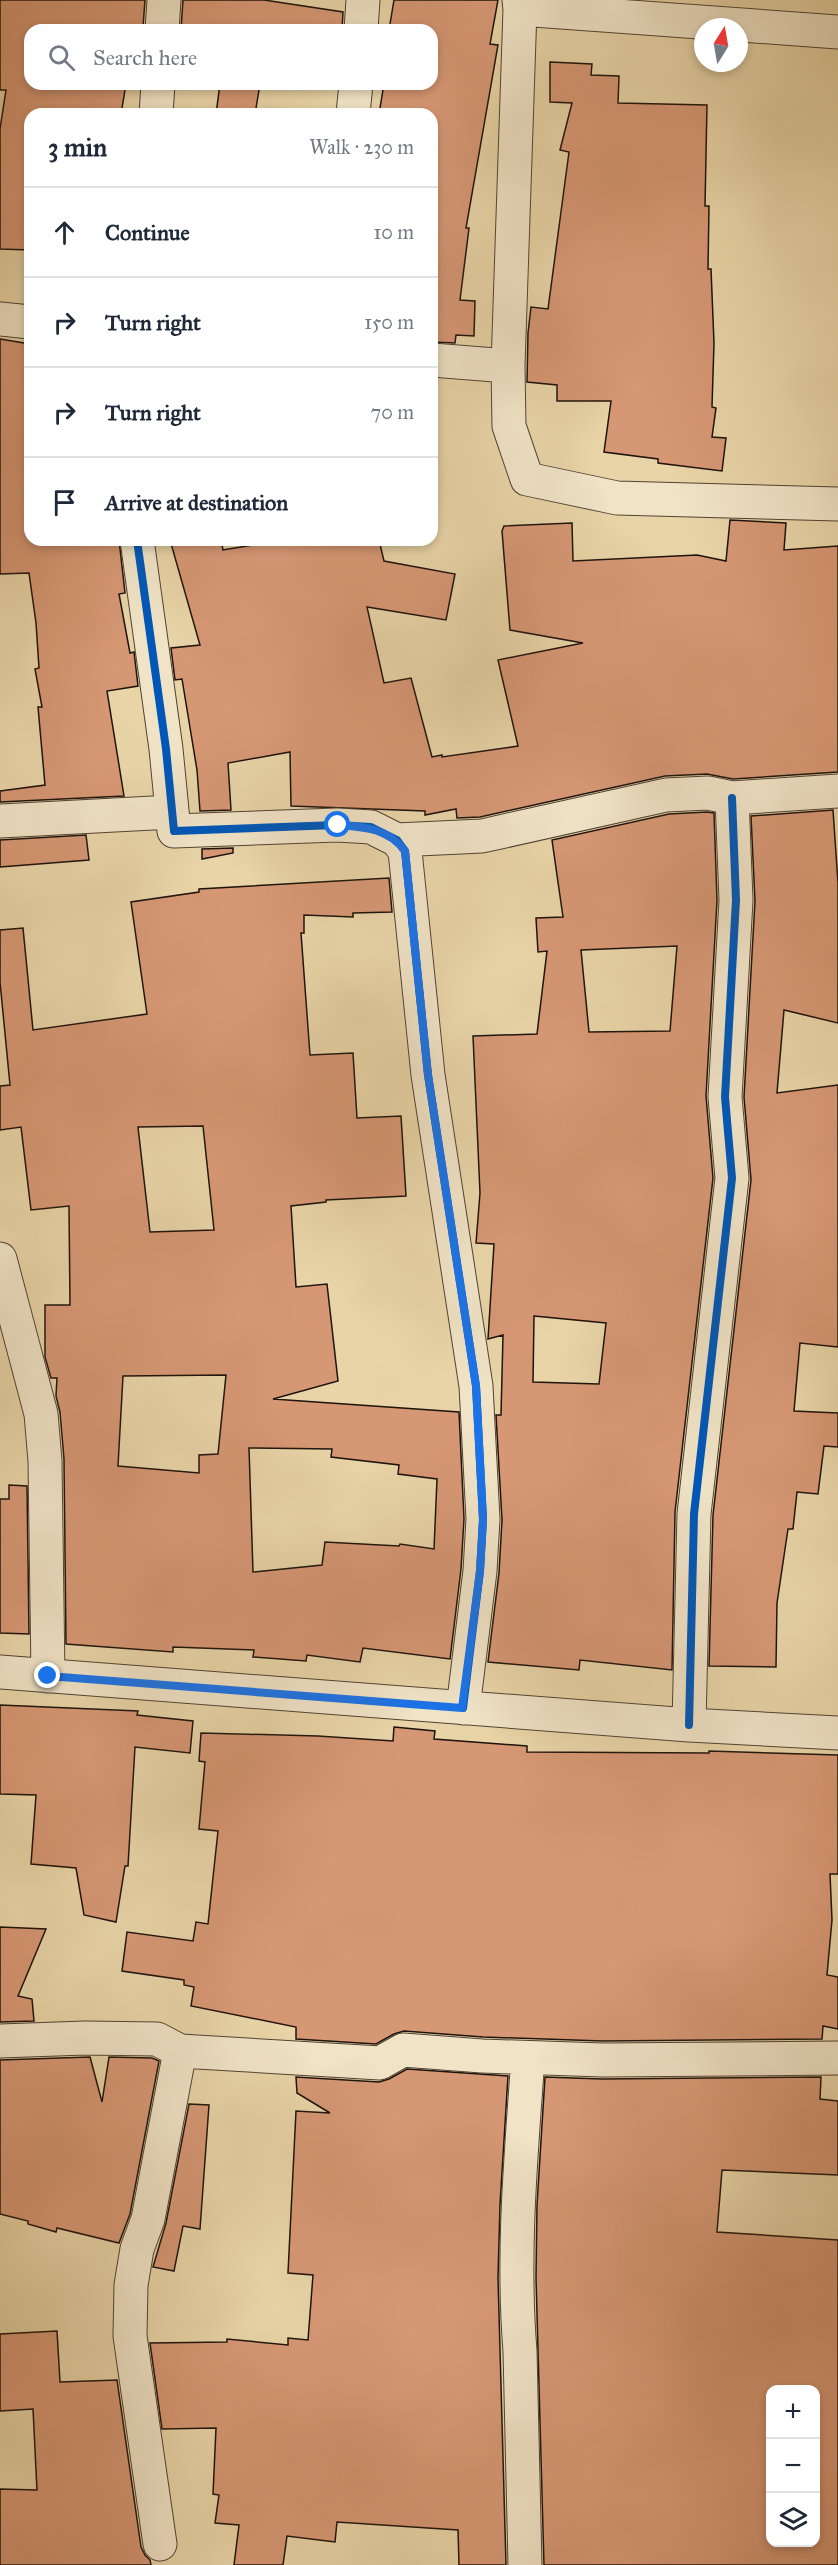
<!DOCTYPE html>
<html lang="en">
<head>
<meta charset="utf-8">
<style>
	:root { --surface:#fff; --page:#f2f2f3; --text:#1f2937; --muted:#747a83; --line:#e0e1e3 }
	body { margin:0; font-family:"IM FELL Great Primer",serif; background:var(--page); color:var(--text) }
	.controls { position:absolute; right:18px; bottom:18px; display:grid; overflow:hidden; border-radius:12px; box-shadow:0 3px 9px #0003 }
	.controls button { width:54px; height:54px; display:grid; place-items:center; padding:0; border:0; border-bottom:2px solid var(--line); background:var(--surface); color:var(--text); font:30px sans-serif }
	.compass { position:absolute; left:694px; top:18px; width:54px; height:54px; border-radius:50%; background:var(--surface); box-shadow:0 3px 9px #0003; rotate:11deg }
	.stop { position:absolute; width:18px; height:18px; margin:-14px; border:4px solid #1a73e8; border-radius:50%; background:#fff }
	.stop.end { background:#1a73e8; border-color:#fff; box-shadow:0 2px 6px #0008 }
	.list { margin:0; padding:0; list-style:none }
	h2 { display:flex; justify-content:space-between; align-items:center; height:78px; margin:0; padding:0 24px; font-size:26px }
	h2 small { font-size:20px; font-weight:400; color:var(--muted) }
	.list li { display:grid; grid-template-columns:39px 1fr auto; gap:18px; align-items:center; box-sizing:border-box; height:90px; padding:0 24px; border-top:2px solid var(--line) }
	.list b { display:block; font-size:22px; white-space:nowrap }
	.list em { font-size:20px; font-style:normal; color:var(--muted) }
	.icon { flex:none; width:33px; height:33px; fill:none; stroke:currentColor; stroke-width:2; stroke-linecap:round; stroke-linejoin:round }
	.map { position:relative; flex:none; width:838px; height:2565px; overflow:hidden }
	.search { position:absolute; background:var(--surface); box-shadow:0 3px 9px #0003; left:24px; top:24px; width:414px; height:66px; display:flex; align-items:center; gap:15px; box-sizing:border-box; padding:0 21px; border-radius:18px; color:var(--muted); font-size:22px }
	.panel { position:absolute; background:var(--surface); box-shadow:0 3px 9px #0003; left:24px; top:108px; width:414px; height:438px; border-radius:18px }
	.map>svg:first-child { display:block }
	.building { fill:#d69774; stroke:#1e130d; stroke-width:1.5; fill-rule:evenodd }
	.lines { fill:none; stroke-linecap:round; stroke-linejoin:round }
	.street-casing { stroke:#504334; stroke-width:35 }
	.street { stroke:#f0e3c6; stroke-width:33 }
	.cycleway-casing { stroke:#f0e3c6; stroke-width:11 }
	.cycleway { stroke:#0057b8; stroke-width:8 }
	.route { stroke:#1a73e8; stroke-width:8 }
</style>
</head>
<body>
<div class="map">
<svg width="838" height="2565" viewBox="0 0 838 2565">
	<rect width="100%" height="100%" fill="#e8d4a7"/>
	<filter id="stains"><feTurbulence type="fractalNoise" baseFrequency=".00333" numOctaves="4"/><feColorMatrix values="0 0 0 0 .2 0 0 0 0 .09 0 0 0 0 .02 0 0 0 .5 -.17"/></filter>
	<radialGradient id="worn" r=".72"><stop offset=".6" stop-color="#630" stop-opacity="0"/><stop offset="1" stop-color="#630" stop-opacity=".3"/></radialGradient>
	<!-- building -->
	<path class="building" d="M0,0H145L143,27L135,26L134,30H30V84H126L121,114H30V250L0,249V129L6,90H0Z
		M183,0H264L343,12L342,30H181Z
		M394,0H498L490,44L498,45L466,228H469L460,300L475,301L474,336L456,335L455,343L432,342V114H379L384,84H432V30H389Z
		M550,62L592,64L591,75L619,76L618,103L707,105L705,206H709L708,269H711L714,343L712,407L716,408L712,437L726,438L722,471L658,463V459L604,452L611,401H557V385L527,382L528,333L531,307L548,309L569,152L560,150L572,103L550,102Z
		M220,84H260L255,114H216Z
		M0,339L30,344V540H119L125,593L119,594L130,653L134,652L138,686L107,691L124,796L0,802V791L45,785L38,707H42L35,669L39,668L36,623L29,573L0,574Z
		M730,520L786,523L784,550L838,546V772L733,779L707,774L665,776L480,817L457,818L456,809L425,815V811L291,806L290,752L228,763L231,810L200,811L197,770L182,679L175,680L171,648L200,645L170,540H221L223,550L282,540H379L384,561L455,574L446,620L367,607L384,683L411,678L432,757L442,755V757L518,746L498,660L583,643L510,630L502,531L504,526L572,523L573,561L697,555L726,561Z
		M833,810L838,883V1023L784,1010L777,1093L838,1085V1347L800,1343L794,1411L838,1413V1447L824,1446L818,1494L797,1492L793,1529H788L777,1603L776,1667L709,1666L713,1515L751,1180L744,1097L755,901L751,816Z
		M707,812L714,813L717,900L706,1096L713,1178L675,1512L672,1670L580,1660L579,1670L488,1662L499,1573L502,1520L496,1415H501L503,1335L488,1339L494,1244L476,1243L480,1193L473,1036L537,1034L547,951L538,952L536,918L563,917L552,840L669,814ZM677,946L670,1031L589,1032L581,950ZM534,1316L606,1323L599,1384L533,1382Z
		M86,835L89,860L0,867V840Z
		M233,848V853L202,859V849Z
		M389,878L392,912L353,913V917L304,915V933H301L310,1055L353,1053L357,1118L401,1116L406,1196L326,1200V1202L291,1206L296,1287L327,1284L338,1381L273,1399L459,1412L464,1519L461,1569L450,1659L363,1648L360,1662L307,1655L306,1661L253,1657L254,1650L173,1647V1652L66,1644L64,1459L60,1412L56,1396L57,1378H51L45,1357V1305H70L69,1206L31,1210L21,1127L0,1130V1086L10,1085L0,982V930L23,928L33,1030L147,1014L131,902L199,892V889ZM203,1126L214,1230L150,1232L138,1127ZM226,1375L218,1454L199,1455V1473L118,1466L123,1376ZM249,1448L332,1449L331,1457L399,1465L398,1474L437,1479L434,1549L400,1544L399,1546L325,1542L322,1565L253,1572Z
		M9,1485L27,1486L29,1634L0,1633V1499H9Z
		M0,1705L138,1711L137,1715L193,1721L190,1753L135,1747L128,1866H125L116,1922L84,1915L76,1868L31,1864L36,1795L0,1794Z
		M394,1727L435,1731L434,1739L527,1746V1752L709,1753V1751L838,1755V1874H830L832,1920L827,1975L838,1977V2029L823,2026L822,2039L603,2041L483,2037L404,2031L394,2034L376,2044L296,2039V2027L191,2006L194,1987L184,1985V1980L122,1971L127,1932L193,1941L196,1922L208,1924L218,1831L199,1829L205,1762L199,1761L201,1733L318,1736L393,1741Z
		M0,1927L46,1929L18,1996L32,1999L34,2021L0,2022Z
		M90,2057L102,2102L109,2057L152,2058L159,2061L130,2214L119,2243L57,2228L56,2232L28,2224V2221L0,2214V2060Z
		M407,2069L508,2076L500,2204L498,2278L506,2565H459L458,2530L337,2522L335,2542L287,2536L283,2565H234L239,2525L215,2523L219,2495L213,2494L216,2428L162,2429L150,2343L227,2342V2339L288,2345V2338L308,2340L313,2275L288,2273L296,2111L330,2113L297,2093L296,2077L379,2082L389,2079Z
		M545,2077L602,2079L821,2077L820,2099L838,2101V2175L722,2170L717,2232L838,2240V2565H544L536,2278L537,2205ZM771,2390H816V2542H771Z
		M189,2104L209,2105L200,2229L183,2226L174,2271L153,2267L166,2223Z
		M57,2331L60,2382L117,2380L141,2547L145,2555L150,2560L151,2565H0V2489L37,2490L33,2409L0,2411V2334Z"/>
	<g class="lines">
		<defs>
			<path id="street" d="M519,0L520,9L508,366L509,426L527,479L617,498L838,504
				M520,9L838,32
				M162,30L164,0
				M361,30L363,0
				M156,114L158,84
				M353,114L356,84
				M0,319L30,322
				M432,360L508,366
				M137,540L166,749L174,831L337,825L371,827L397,840L405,851L428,1075L476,1386L483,1519L480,1571L463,1708
				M0,821L172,812
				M397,840L482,836L666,795L708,793L732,798L838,791
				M0,1259L41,1414L45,1461L48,1676
				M0,1672L689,1725L838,1733
				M689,1725L694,1514L732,1178L725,1097L736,900L732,798
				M0,2041L85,2038L157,2039L180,2051L380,2063L403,2050L482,2056L603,2060L838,2058
				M160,2544L130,2336L131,2285L137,2249L148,2219L180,2051
				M525,2565L520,2351C512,2254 521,2155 528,2058"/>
		</defs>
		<!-- street casing -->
		<use href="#street" class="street-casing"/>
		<!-- street -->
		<use href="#street" class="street"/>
		<defs>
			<path id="cycleway" d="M137,540L166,749L174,831L337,825L371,827L397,840L405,851L428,1075L476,1386L483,1519L480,1571L463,1708
				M689,1725L694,1514L732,1178L725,1097L736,900L732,798"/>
		</defs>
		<!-- cycleway casing -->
		<use href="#cycleway" class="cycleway-casing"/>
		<!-- cycleway -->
		<use href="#cycleway" class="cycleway"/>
	</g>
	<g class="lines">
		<!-- route -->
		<path class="route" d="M48,1676L462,1708L480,1571L483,1520L476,1386L428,1075L405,851C388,828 364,827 338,825"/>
	</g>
	<rect width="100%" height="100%" filter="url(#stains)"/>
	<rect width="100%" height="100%" fill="url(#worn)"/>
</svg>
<div class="controls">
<button>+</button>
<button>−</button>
<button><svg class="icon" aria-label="layers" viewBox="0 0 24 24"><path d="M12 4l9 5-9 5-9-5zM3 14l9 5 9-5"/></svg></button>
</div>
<svg class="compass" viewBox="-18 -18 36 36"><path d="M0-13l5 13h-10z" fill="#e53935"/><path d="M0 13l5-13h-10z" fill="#747a83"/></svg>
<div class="stop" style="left:338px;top:825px"></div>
<div class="stop end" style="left:48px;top:1676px"></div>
<div class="search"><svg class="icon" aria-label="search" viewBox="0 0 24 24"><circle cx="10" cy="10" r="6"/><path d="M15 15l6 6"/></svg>Search here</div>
<section class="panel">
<h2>3 min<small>Walk · 230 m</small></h2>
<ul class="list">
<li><svg class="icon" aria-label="ahead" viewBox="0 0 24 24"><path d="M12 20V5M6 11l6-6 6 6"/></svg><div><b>Continue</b></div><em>10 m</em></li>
<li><svg class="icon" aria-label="right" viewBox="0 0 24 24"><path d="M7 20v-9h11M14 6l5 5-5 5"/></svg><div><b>Turn right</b></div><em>150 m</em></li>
<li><svg class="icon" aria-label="right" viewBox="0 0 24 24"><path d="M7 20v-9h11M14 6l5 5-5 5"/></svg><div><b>Turn right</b></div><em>70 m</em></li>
<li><svg class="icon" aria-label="arrive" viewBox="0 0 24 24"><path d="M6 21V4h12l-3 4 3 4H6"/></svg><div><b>Arrive at destination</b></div></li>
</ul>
</section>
</div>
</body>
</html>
